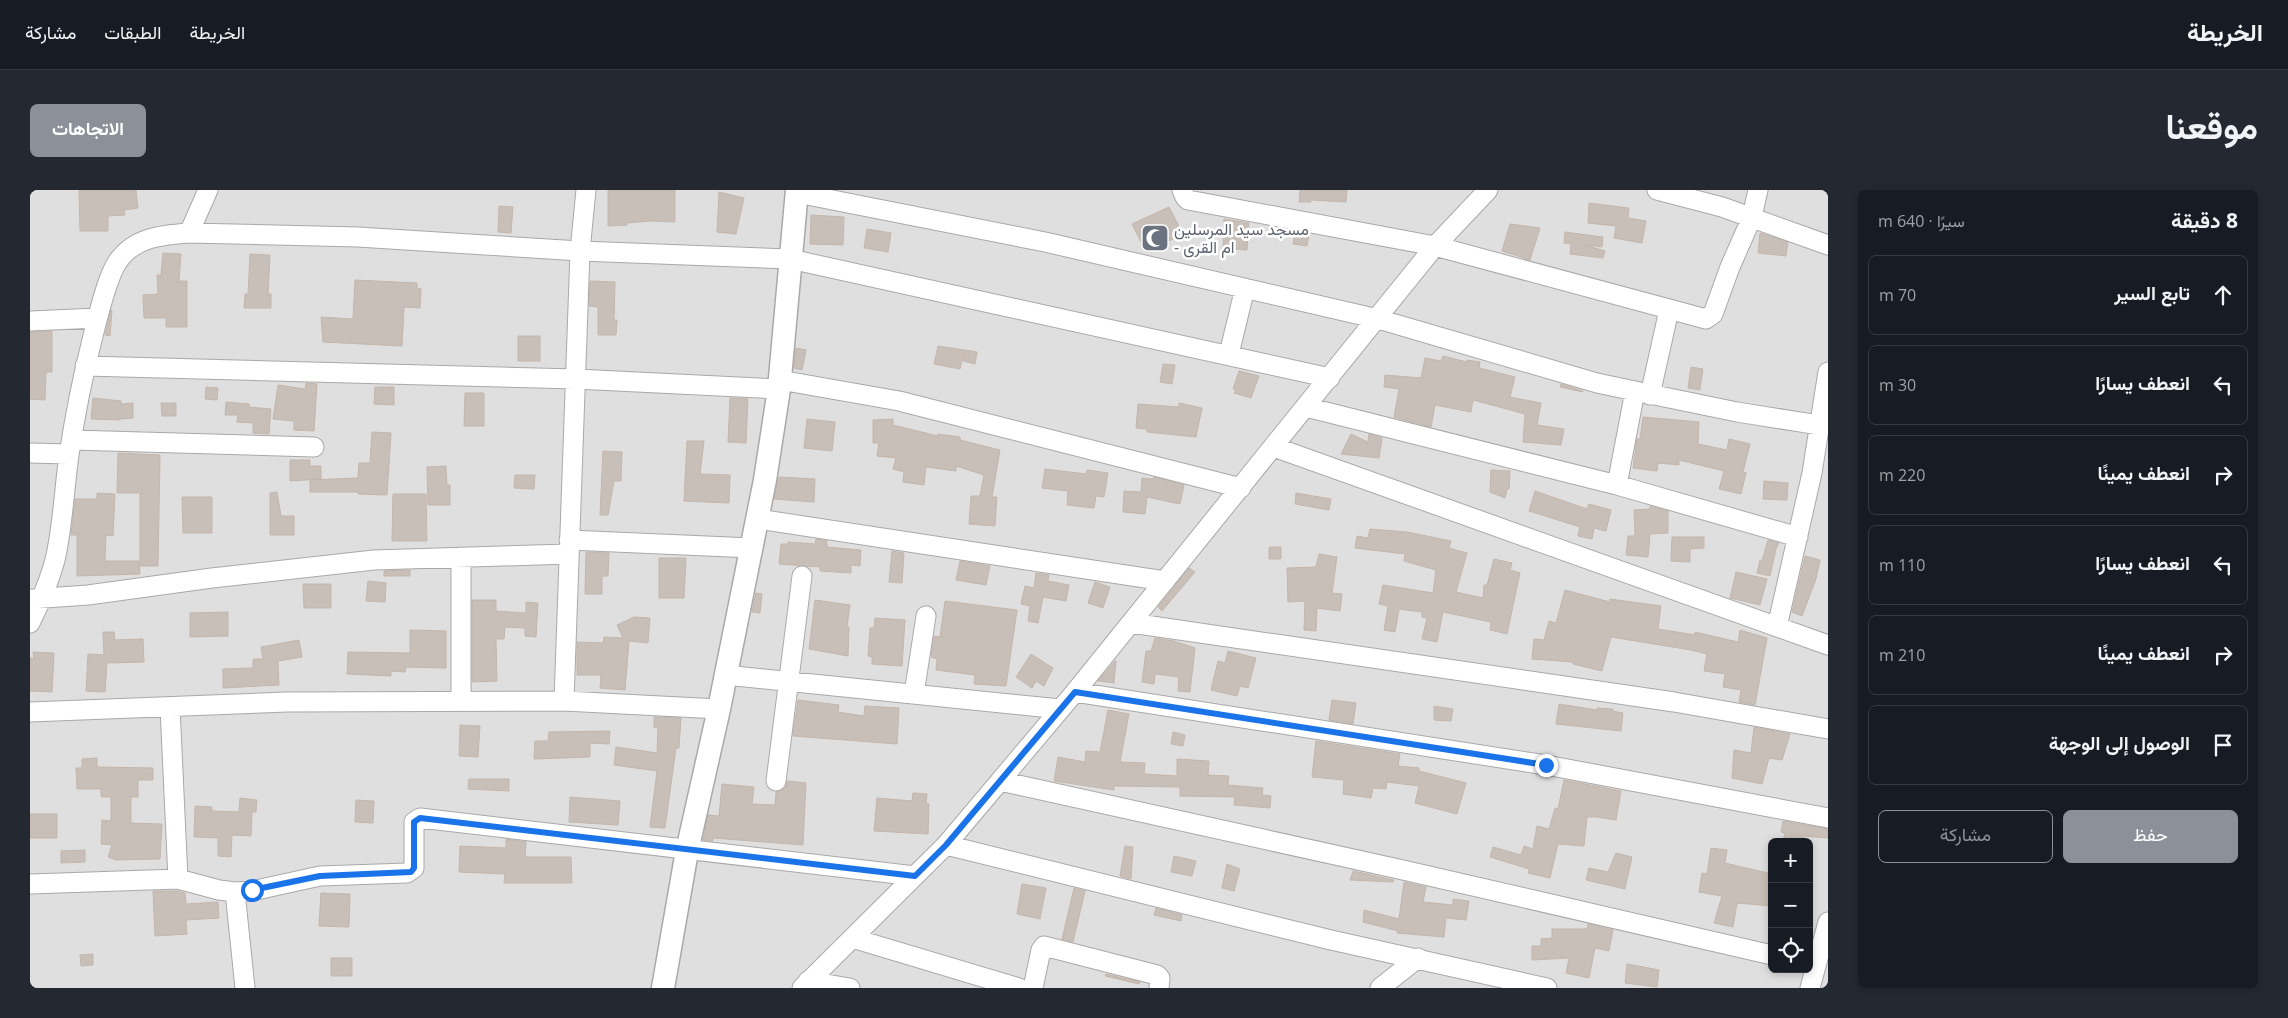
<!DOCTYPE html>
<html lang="ar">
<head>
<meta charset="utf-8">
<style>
	:root { --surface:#171b24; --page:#242831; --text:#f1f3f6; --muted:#9ea1a6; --line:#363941; --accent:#8c9099 }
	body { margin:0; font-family:"Open Sans",Vazirmatn,sans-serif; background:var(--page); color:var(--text); direction:rtl }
	.controls { position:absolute; right:15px; bottom:15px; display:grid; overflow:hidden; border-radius:8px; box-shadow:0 2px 8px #0003 }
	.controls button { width:45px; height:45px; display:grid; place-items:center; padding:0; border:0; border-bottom:1px solid var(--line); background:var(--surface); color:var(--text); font:25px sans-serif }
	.stop { position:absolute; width:15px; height:15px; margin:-11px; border:4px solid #1a73e8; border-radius:50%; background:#fff }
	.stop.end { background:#1a73e8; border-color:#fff; box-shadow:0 1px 5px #0008 }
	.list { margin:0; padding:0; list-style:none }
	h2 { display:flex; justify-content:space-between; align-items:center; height:65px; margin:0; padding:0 20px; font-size:21px }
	h2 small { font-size:16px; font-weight:400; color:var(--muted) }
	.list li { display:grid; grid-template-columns:32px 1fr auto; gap:15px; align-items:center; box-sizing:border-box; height:80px; margin:0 10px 10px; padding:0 10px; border:1px solid var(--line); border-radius:8px }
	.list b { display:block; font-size:19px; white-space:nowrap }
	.list em { font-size:16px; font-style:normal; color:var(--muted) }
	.actions { display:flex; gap:10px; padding:15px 20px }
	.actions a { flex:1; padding:11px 0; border:1px solid var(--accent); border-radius:8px; text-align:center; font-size:18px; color:var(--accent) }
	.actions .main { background:var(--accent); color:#fff }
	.icon { flex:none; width:28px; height:28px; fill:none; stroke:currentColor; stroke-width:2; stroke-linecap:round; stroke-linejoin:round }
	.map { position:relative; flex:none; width:1798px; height:798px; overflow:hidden; direction:ltr; border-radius:8px }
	header { display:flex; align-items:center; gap:30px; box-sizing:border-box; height:70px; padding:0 25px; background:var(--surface); border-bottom:1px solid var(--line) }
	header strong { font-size:24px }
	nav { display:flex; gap:28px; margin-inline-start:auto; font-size:18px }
	.intro { display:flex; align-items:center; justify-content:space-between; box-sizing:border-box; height:120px; padding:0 30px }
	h1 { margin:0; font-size:35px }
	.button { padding:12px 22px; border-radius:8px; background:var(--accent); color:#fff; font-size:18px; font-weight:700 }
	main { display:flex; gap:30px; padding:0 30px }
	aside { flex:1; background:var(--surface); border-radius:8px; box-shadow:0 2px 8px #0003 }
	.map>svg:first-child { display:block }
	.residential { fill:#e0dfdf; fill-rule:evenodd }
	.building { fill:#c7bfb8; stroke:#c4b6ab }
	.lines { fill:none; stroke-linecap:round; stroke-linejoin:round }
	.minor-casing { stroke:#a9a9a9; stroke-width:21 }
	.tertiary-casing { stroke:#a9a9a9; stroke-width:25 }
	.minor { stroke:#fff; stroke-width:19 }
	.tertiary { stroke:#fff; stroke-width:22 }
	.route { stroke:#1a73e8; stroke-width:6 }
	.labels { text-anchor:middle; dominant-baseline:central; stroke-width:5; stroke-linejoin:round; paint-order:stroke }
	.worship-label { font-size:16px; fill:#5b616d; stroke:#fff; text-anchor:start }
</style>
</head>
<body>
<header>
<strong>الخريطة</strong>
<nav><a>الخريطة</a><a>الطبقات</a><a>مشاركة</a></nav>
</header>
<div class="intro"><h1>موقعنا</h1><a class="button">الاتجاهات</a></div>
<main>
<aside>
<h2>8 دقيقة<small>سيرًا · 640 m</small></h2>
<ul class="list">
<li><svg class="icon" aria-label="ahead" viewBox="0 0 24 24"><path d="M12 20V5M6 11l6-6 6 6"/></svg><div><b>تابع السير</b></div><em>70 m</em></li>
<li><svg class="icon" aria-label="left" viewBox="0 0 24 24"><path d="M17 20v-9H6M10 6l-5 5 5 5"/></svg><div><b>انعطف يسارًا</b></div><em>30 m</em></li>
<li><svg class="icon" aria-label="right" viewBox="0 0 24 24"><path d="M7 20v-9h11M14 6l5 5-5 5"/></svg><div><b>انعطف يمينًا</b></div><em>220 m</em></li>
<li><svg class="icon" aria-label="left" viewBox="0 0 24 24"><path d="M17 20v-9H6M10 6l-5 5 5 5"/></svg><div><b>انعطف يسارًا</b></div><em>110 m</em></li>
<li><svg class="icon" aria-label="right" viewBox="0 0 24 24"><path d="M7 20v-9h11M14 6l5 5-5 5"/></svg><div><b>انعطف يمينًا</b></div><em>210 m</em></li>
<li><svg class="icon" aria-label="arrive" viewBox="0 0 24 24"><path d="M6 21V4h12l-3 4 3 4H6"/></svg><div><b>الوصول إلى الوجهة</b></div></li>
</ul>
<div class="actions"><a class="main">حفظ</a><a>مشاركة</a></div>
</aside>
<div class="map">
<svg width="1798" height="798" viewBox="0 0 1798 798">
	<rect width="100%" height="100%" fill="#f2efe9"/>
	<!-- residential -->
	<path class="residential" d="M0,0H1798V798H0ZM1742,652H1779V779H1742Z"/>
	<!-- building -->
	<path class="building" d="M49,0H106L108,18L94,20L95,25L78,26V41H50Z
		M578,0H645V32L621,31L597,33V35L578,36Z
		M1270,0H1317L1316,12L1281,10V12H1269Z
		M689,2L714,8L706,44L687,42Z
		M1559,13L1599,18L1598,28L1616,31L1612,53L1584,48L1586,36L1558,33Z
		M469,16L483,17L481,43L468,42Z
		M1139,17L1153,44L1116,62L1102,34Z
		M781,25L814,27L813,55L780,54Z
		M1194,29L1219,33L1217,60L1193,58Z
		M1480,34L1510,38L1500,70L1472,61Z
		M837,39L861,43L858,62L834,58Z
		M1265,41L1279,44L1277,56L1263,54Z
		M1535,42L1573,47L1572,57L1555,55L1575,61L1573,68L1540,64L1541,54L1534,53Z
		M1730,43L1758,52L1756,66L1728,63Z
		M133,63L151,64L149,91H157V137H136V128H114L113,105L128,104L127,85H131Z
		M220,64L240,65L238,104H241V118H214L215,104H218Z
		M325,90L387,93V98L391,99L390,118L374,117L372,156L293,152L291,127L323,129Z
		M560,91L585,92L584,130H587L586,145H568V117L559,116Z
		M81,120H82L80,146L75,145Z
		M22,141V182H16L15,210L0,209V142Z
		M488,146H510V171H488Z
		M908,156L934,160L930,179L904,174Z
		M766,158L776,160L772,180L764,178Z
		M935,160L947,162L945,174L933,171Z
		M1413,166L1437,172V170L1450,172L1449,178L1485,187L1480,207L1511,213L1507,235L1534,239L1531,255L1493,252L1495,224L1443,210L1441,222L1405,215L1401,237L1364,227L1369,199L1354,197L1355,185L1391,188L1395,168L1411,171Z
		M1133,174L1145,175L1142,194L1130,192Z
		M1661,177L1673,179L1670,200L1658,198Z
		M1209,181L1229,186L1221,208L1204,203L1206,199H1203Z
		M276,193L287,194L284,241L264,240V231L243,229L248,195L275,199Z
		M1531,194L1553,201V202L1530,197Z
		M176,197L188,198L187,210L175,209Z
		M345,197H364V215L344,214Z
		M435,203H454V236H434Z
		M63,208L91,211V214L103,213V228L90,229V230L61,229Z
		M700,208L718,209L716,253L698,252Z
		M196,212L219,214V217L241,219L239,244L223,243V233L207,232L208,225H195Z
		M131,213H146V226H132Z
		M1149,213L1172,218L1166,247L1117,242V239L1106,238L1108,214L1149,217Z
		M1613,227L1669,232L1668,254L1697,260L1699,249L1720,254L1713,282L1716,283L1711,304L1689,299L1694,281L1649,270V275L1628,273L1627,281L1603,278L1607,249H1610Z
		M777,229L805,232L802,261L774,258Z
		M863,229V235L908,246V244L930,247V250L970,260L962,307H967L965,336L939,334L941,306H950L954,285L926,276V281L896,277L894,295L873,292L874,282L863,279L866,268L847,266L849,253H843V230Z
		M342,242L361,243L357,305L328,304V302H280V290L328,288L329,273H340Z
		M1321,244L1338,252L1339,244L1352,248L1349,268L1311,264Z
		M657,251H674L670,284L700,285L699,313L654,311Z
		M573,261L592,262L591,291H584L578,325H570Z
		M88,263L130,265L128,376H110V303H87Z
		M260,270H280V276H291V289L260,291Z
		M416,276L417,295H420V315H398L397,277Z
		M1015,279L1056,284L1057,280L1078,283L1074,307L1066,306L1064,318L1037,315L1038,301L1012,298Z
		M1461,280L1480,281L1479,299H1477L1475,308L1460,302Z
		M485,285H505L504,299L484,298Z
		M749,287L785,289L784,312L744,309Z
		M1124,287L1154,295L1150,314L1117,307L1115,324L1093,322L1094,301L1111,302L1112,288L1123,289Z
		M1734,291L1758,293L1757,310L1733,309Z
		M1505,301L1557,319L1559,314L1581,320L1576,341L1564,338L1562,349L1548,346L1550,337L1499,321Z
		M247,302L251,326H264V345H240V303Z
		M67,303L85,304L83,346L76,345L75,371H109L110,384L47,386V345H41L45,309H67Z
		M1266,303L1301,309L1299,320L1265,314Z
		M363,304H396L397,351H362Z
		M152,307H182V343H153Z
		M1620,316L1638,321V343L1620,344L1618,367L1596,365L1598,346H1605L1604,320L1620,319Z
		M1340,339L1377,342L1421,351L1419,358L1437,363L1426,402L1453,408L1454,395H1457L1464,369L1482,373L1480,380L1490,383L1477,444L1460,440L1461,432L1413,422L1407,452L1392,449L1397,428L1392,427V422L1369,419L1365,442L1354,440L1358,416L1349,414L1353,395L1403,403L1406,380L1374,371L1375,364L1325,358L1327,346L1338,348Z
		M1642,347H1674V358L1660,359V372L1641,371Z
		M786,349L797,351V357L831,360L830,376L821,375V383L790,381V377L749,374L751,354H758V352L785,354Z
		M1738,350L1749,353L1746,359L1740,386L1727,383L1730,370L1732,371Z
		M1239,357H1251V369H1239Z
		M862,361L874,363L872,393L859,392Z
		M556,362L579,363L578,386H572V404H555Z
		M1289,364L1307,367L1302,403L1312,404L1310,421L1287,418L1286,441L1274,440L1275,411L1258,412L1257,378L1286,377Z
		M1775,366L1790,370L1786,389L1772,426L1762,422Z
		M629,368H656L654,408H629Z
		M930,371L960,376L956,395L926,390Z
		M1159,378L1165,382L1132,421L1128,417Z
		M380,380V386H354V381Z
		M1706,382L1737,389L1730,415L1700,408Z
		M1006,383L1019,385L1018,391L1039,395L1036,411L1013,407L1008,433L998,431L1000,416L991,414L995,396L1004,398Z
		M338,391L356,393L355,412L336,411Z
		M1065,392L1080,397L1073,418L1058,413Z
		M273,394H301V418H274Z
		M1535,400L1580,412V409L1631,416L1628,439L1665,445V442L1708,452L1710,440L1737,448L1725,515L1709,512L1711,500L1693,497L1695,484L1674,481L1677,464L1661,460L1581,447L1572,481L1543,474V472L1502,469L1504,449L1514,450L1519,431L1526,433Z
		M726,403L732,404L730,423L722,422Z
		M442,410H466V421L496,423V412L508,413L506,447L495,446V438L475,437L474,449H466L467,491L442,492Z
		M785,410L820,415L817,437H819L818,466L779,459Z
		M915,411L987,420L976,496L944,494L945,485L906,480L907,469L901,467L904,446L910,447Z
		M198,422V446L160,447V423Z
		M604,427L620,428L618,453L599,451L595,500L570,498L571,485H547V452L573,453L574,447L593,448L587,435Z
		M845,428L875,430L872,476L842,474V467L838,466L840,438H844Z
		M380,440L416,441V478L376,477L375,482L361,481V486L317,484L318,462L380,463Z
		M73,442H84L85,450L113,449L114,472L77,473L75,502L56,501L58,464L74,465Z
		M1125,448L1144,451L1165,458L1160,502L1148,501L1149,487L1125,484L1124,494L1112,492L1116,461H1121Z
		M269,450L272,467L248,471L249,495L193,498V479L223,478V469H233L231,457Z
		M1198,461L1226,468L1218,498L1210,496L1207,506L1181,500L1188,471L1195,473Z
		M3,462L24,463L22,502L0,501V468H4Z
		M1001,464L1023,478L1014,496L1006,491L1002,498L986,487Z
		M1085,471H1086L1084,493L1068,491Z
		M768,510L809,515L808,522L834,526L835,516L869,518L867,554L763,546Z
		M1302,510L1326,513L1323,534L1299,530Z
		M1529,514L1567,520V518L1583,519V521L1593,523L1591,541L1526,534Z
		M1404,516L1423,519L1421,531L1404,530Z
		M1078,520L1099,524L1090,572L1115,573L1114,584L1147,586V569L1179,571L1178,585L1199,586L1198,595L1233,598L1232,605L1241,606L1240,618L1204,615L1205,607L1150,606V597L1084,596V600L1024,591L1028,567L1055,572L1056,561L1070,562Z
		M624,527L651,528L649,558H646L635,638L620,637L627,581L584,575L586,557L627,563L628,538L624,537Z
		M430,535L450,536L448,567L429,566Z
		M1724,537L1760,544L1752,570L1739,568L1732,594L1702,588L1704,560L1721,563Z
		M580,541L579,554L560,553V567L504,569L505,551H518L519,542Z
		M1143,542L1155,545L1153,556L1141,554Z
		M1286,551L1370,564L1368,576L1389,578V581L1436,593L1427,624L1385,613L1389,596L1357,592L1356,599L1343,598L1341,608L1313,604L1314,590L1282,587Z
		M67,568V577L123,578V590H108V607H101V633L132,634L130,669L86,670L78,667L82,655L71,654L72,630L81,631V607H71V599H47L46,578H52V569Z
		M439,589H479V601L438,599Z
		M1534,590L1591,601L1586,630L1566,627H1557L1554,656L1528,654L1520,688L1498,683L1499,679L1460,667L1463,657L1491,665L1494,656L1503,659L1507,636L1519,639L1525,618L1528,619Z
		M757,591L776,593L773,655L683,648V651L673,650L678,625L689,626L692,594L724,597L722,614L745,615L746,602L755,598Z
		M883,603L897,604L896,614H899L898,644L844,641L847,608L882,611Z
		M540,607L590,611L588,635L539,632Z
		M210,608L227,610L226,622H222L221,646L202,645L201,667L188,666V648L164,647L165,616L182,617V621L209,622Z
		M326,610L344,611L343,633L325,632Z
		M0,624H27V648H0Z
		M1753,631L1798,639V648L1774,646L1773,652H1753L1755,643L1751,642Z
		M476,649L496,652L495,667H541L542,693H474L475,684L429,682L430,656L476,658Z
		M1095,656L1103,657L1101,689L1090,686Z
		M1681,658L1697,660L1695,673L1742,684L1741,716L1707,713L1703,737L1684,733L1692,706L1669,702L1672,683L1677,684Z
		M55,660V672L31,673V661Z
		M1586,663L1602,667L1595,699L1556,690L1559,678L1578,682Z
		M1144,666L1166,671L1162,686L1141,682Z
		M1197,674L1210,679L1204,701L1192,698Z
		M1323,681L1364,690L1363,692L1320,690Z
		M1374,692L1396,697L1393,712L1423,715V709L1439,711L1436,730L1416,728L1414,747L1367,743L1368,741L1333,732L1334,720L1369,729Z
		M992,694L1016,698L1010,729L987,724Z
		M1044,698L1055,701L1043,752L1032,749Z
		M123,701H148L155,703L156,714L188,712L189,728L156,730L157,744L125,746Z
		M291,703L320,704L319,737L289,736Z
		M1126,718L1152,725L1151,731L1124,725Z
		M1558,734L1583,740L1579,761L1565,758L1559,788L1536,783L1539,768L1502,770V756H1511V749L1522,748V739H1557Z
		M63,764V775L51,776L50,765Z
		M301,768H322V786H301Z
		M1597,774L1629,780L1627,797L1595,793Z
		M1076,784L1110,792L1109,794L1075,786Z"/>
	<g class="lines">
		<defs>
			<path id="minor" d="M1152,0L1155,7L1158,10L1405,56L1676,129L1683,124L1700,77L1722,27L1728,0
				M1627,0L1692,17L1798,55
				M767,3L1015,52L1348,129L1567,193L1605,201L1707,222L1789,235
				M159,43L328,47L550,61L760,69L1300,188
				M0,131L67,128
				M1199,164L1215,98
				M55,176L546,189L749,199
				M750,190L869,211L1211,298
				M1620,205L1639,120
				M1276,217L1587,295L1768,347
				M42,250L284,257
				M1244,257L1798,455
				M0,263L39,264
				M1587,295L1605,201
				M728,329L1135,391
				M539,350L722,358
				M431,367V511
				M0,409L58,405L182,388L344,370L539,364
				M0,433C10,413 19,392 25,370C33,336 34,300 39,265C45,225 53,185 63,146C68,126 77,87 88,71C105,47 132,45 159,43L178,0
				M1101,433L1644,512L1798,539
				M1747,437L1782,283L1798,182
				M695,485L1030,519
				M1045,502L1516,575L1798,628
				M884,504L896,426
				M534,511L550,61L556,0
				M140,517L148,689
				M0,522L257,512L534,511L689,519
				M746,591L772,386
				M970,591L1373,680L1742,765
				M916,655L1301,750L1517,798
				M0,694L148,689L189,700L205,702L222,701L290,686L377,683L384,678V632L390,628L885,686
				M205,702L215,798
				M822,748L989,798
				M778,791L820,798
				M772,798L916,655L1045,502L1405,56L1458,0
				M1003,798L1011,760L1014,756L1127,785L1130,788L1129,798
				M1350,798L1388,768
				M1780,798L1798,732"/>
			<path id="tertiary" d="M633,798L657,661L689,519L735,290L749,199L767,0"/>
		</defs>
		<!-- minor casing -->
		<use href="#minor" class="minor-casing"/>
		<!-- tertiary casing -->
		<use href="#tertiary" class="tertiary-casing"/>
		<!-- minor -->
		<use href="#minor" class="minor"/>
		<!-- tertiary -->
		<use href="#tertiary" class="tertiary"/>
	</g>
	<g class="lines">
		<!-- route -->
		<path class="route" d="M222,700L290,686L381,682L384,678V632L390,628L885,686L916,655L1045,502L1516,575"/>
	</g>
	<!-- icons -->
	<defs>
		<symbol id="mosque-square" viewBox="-11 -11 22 22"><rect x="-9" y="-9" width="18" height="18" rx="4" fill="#6b7280" stroke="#fff"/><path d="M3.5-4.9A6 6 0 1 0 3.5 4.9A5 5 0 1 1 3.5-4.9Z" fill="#fff"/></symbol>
	</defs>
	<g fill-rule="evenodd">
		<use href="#mosque-square" x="1109" y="32" width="32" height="32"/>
	</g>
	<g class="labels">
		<!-- worship labels -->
		<g class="worship-label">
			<text x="1144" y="39">مسجد سيد المرسلين<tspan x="1144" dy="18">- ام القرى</tspan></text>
		</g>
	</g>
</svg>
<div class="controls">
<button>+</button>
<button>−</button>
<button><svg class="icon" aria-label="locate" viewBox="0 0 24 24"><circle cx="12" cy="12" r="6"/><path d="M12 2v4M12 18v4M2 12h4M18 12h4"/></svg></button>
</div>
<div class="stop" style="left:222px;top:700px"></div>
<div class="stop end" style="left:1516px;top:575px"></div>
</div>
</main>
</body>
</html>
